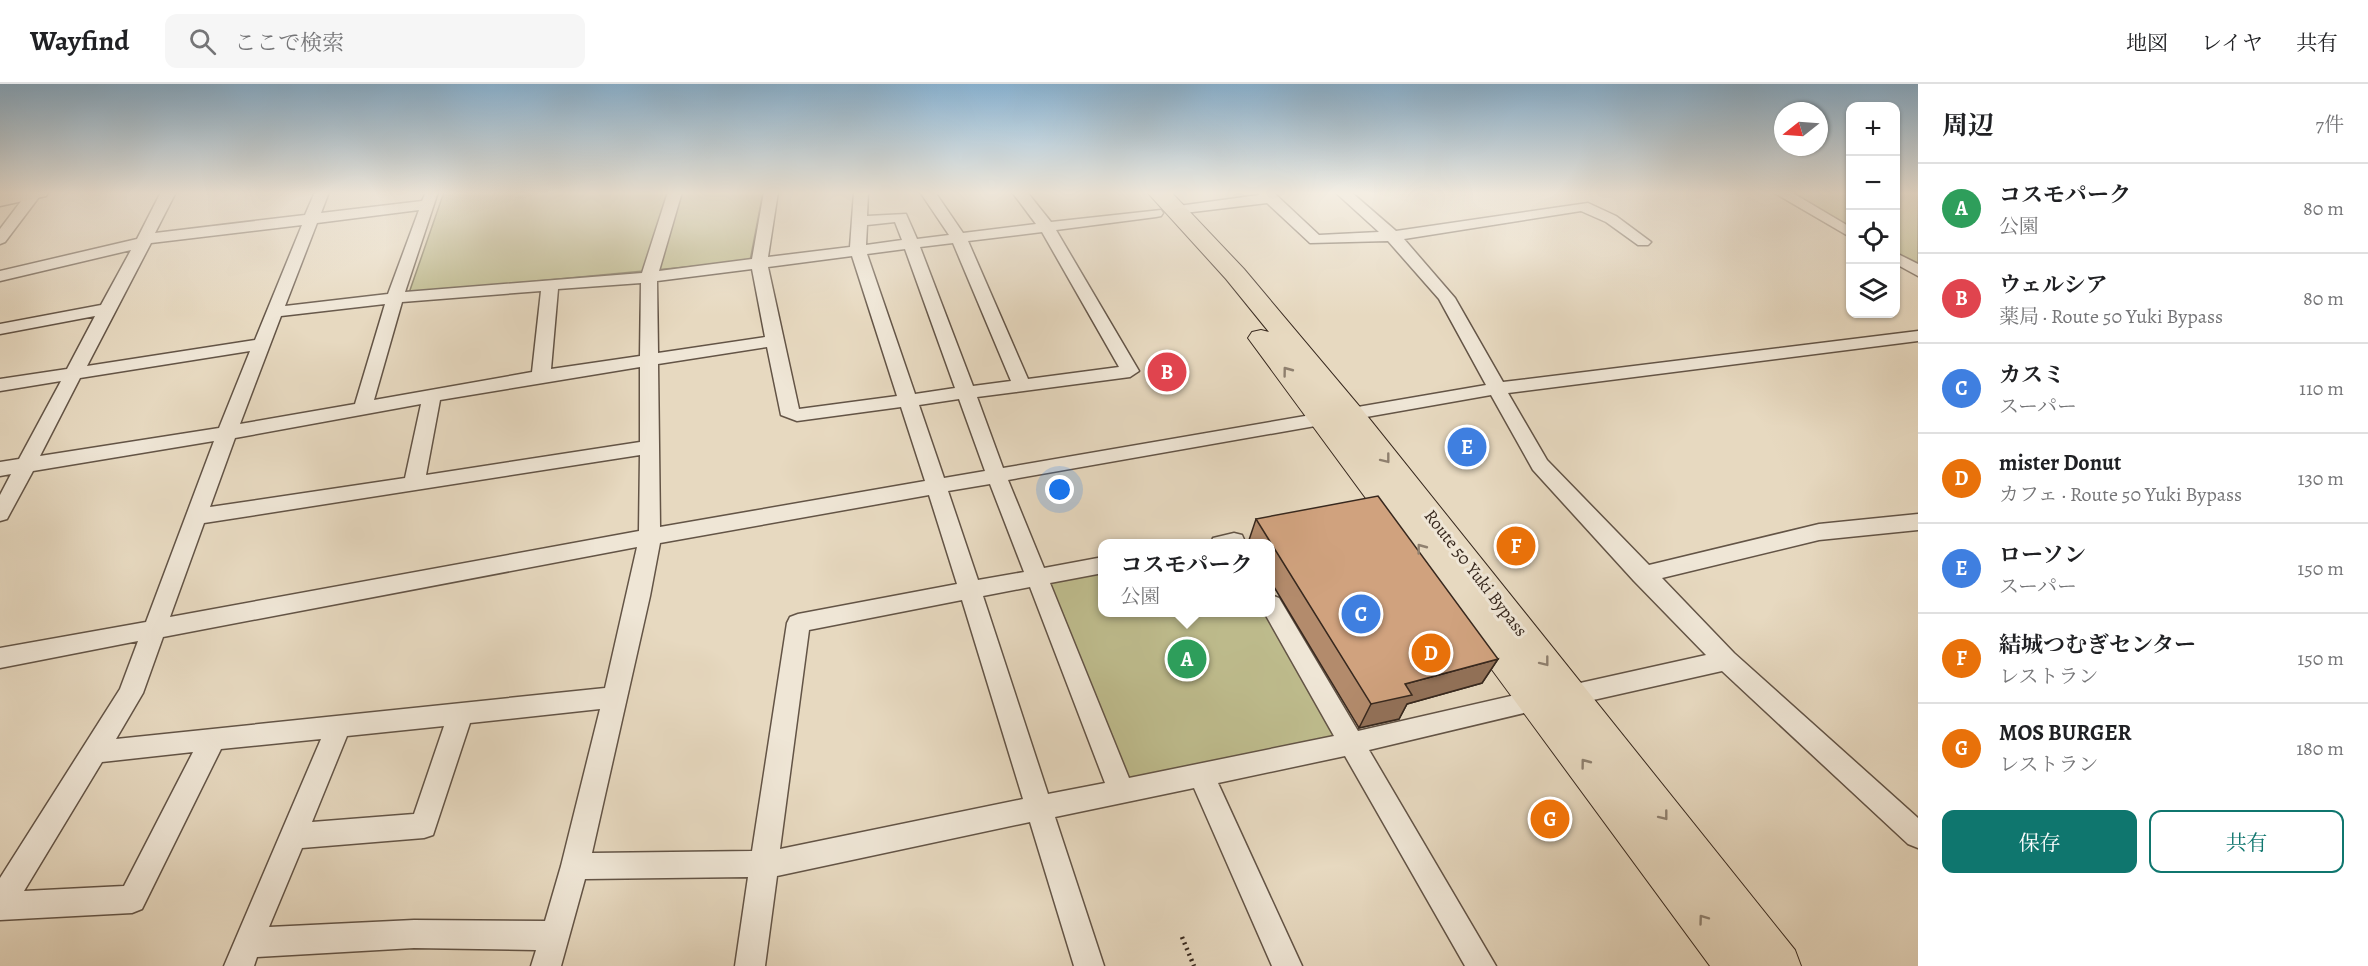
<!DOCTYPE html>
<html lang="ja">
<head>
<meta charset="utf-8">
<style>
	:root { --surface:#fff; --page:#f6f6f6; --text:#202124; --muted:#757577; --line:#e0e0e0; --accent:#0f766e }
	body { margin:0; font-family:Alegreya,"Noto Serif JP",serif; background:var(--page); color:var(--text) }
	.controls { position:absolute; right:18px; top:18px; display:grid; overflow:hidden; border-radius:12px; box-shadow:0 2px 4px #0004 }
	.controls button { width:54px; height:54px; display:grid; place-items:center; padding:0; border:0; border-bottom:2px solid var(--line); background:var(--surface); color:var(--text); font:30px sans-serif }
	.compass { position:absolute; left:1774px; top:18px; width:54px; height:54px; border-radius:50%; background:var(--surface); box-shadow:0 2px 4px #0004; rotate:253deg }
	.you { position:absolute; left:1060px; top:406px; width:21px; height:21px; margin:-15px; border:4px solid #fff; border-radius:50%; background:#1a73e8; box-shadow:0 0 0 9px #1a73e833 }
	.badge { display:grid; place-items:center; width:39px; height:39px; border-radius:50%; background:var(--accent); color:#fff; font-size:20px; font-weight:700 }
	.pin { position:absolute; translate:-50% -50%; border:3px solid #fff; box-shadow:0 2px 6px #0006 }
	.popup { position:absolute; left:1098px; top:455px; width:177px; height:78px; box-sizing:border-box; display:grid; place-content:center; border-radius:12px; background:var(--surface); filter:drop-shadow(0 2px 4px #0005); font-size:20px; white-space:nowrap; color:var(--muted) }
	.popup b { font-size:22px; color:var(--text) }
	.popup::after { content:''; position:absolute; left:50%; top:100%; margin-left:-12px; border:12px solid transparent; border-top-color:var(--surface) }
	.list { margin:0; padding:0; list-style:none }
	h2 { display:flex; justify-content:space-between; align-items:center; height:78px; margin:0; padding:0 24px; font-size:26px }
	h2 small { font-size:20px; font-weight:400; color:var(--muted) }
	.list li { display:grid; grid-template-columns:39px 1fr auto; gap:18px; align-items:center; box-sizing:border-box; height:90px; padding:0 24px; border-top:2px solid var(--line) }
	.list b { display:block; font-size:22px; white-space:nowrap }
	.list p { margin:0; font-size:20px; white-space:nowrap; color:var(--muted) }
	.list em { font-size:20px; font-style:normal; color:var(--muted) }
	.actions { display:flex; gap:12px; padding:18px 24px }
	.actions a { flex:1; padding:14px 0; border:2px solid var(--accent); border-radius:12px; text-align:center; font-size:21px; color:var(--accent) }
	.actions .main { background:var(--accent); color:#fff }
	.icon { flex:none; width:33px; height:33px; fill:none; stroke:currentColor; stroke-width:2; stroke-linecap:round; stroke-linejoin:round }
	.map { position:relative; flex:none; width:1918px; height:882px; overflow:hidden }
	header { display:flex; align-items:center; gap:36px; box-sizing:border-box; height:84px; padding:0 30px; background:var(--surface); border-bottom:2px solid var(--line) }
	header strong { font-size:28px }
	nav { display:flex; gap:33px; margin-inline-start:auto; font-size:21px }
	.search { width:420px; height:54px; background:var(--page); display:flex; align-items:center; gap:15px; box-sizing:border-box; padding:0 21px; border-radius:12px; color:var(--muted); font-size:22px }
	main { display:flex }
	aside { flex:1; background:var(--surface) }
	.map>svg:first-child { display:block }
	.green { fill:#bebc8d; stroke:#7a7256; stroke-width:1.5 }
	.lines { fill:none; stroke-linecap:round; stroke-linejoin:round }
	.minor-casing { stroke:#635446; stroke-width:3 }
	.major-casing { stroke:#37281e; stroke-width:3 }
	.highway-casing { stroke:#37281e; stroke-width:2 }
	.path { stroke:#37281e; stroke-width:4.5; stroke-dasharray:2 4; stroke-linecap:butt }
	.minor { fill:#efe6d6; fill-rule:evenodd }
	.major { fill:#e7d9c0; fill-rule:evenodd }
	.highway { fill:#e7d9c0; fill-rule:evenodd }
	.wall { fill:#b38b6c; stroke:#37281e; stroke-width:1.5 }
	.shaded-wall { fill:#927158; stroke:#37281e; stroke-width:1.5 }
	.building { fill:#d0a27e; stroke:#37281e; stroke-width:1.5 }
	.oneway { stroke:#8f806f }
	.labels { text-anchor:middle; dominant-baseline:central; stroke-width:6; stroke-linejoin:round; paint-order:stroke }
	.street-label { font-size:18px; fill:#37281e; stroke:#efe6d6 }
</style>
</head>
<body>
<header>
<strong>Wayfind</strong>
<div class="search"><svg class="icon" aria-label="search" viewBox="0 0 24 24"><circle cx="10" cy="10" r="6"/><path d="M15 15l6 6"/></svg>ここで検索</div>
<nav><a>地図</a><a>レイヤ</a><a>共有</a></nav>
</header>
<main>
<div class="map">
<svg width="1918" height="882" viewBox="0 0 1918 882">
	<rect width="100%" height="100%" fill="#e7d9c0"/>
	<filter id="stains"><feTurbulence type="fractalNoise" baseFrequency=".00333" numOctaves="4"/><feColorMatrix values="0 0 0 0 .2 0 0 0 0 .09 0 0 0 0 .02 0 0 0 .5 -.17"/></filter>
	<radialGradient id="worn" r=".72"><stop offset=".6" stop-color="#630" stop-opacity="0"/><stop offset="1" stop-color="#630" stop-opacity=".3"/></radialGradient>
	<!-- green -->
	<path class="green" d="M444,108H763L750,177L409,209Z
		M1784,108H1850V146Z
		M1896,108H1918V184L1896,171Z
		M1103,486V528L1271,529L1342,653L1126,698L1046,497Z"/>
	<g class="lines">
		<defs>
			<path id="minor" d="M28,108L42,109L5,158L0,160V145Z
				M161,108H176L155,149L305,131L315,108H329L321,129L422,117L426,108H438L405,208L642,189L668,108H682L659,187L752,175L764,108H778L768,173L850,163L854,108H868L867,132L906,130L917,155L949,151L920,108H935L963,149L1036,140L1012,108H1027L1051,138L1161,126L1163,129L1161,132L1156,133L1056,146L1139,287L1130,293L977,313L1003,384L1486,301L1439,215L1388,157L1310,159L1267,119L1176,130L1169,126L1171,123L1259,111L1257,108H1273L1319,151L1379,148L1335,108H1351L1396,147L1588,119L1616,132L1651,158L1648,161H1638L1606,138L1581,127L1404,155L1455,214L1503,298L1918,247V257L1508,309L1547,376L1649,481L1819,440L1918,430V446L1819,456L1662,494L1734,569L1918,734V764L1908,760L1722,587L1571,621L1562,618L1559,611L1562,604L1571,601L1706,571L1634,497L1533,386L1491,311L1008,396L1044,484L1103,473V489L1050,499L1129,694L1334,652L1264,528H1271V511L1279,514L1358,647L1537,606L1546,609L1549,616L1546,623L1537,626L1369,666L1496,882H1465L1345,672L1218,699L1302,882H1272L1194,704L1055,733L1104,882H1074L1030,738L777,792L765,882H735L748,793L585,795L561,882H531L536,866L414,864L257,873L254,882H224L321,655L221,665L142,825L132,829L0,836V794L120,605L138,557L0,584V564L146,538L214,357L33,387L7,435L0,437V411L11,390L0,392V378L19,375L61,297L0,307V295L67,285L95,232L0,250V240L101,221L131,166L0,197V187L137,155ZM419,126L388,210L285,222L317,139ZM895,138L902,156L866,161L867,141ZM302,141L255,256L87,282L151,159ZM1042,148L1119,283L1028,295L968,157ZM953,159L1011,297L973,302L920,163ZM905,165L955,304L915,310L867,170ZM852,172L897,312L799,325L768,183ZM752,185L765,253L658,269L657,197ZM641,199L640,272L551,285L558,205ZM541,207L532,288L374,316L402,218ZM385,220L355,320L240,340L281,232ZM767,263L781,331L797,337L901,323L925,397L660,443L658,280ZM250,267L219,344L40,372L80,294ZM640,283V358L426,391L440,316ZM959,315L985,387L944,394L919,321ZM421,320L405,394L210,423L235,354ZM640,371L639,447L170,533L204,439ZM990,400L1024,488L978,496L948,407ZM929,411L957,500L798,530L790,533L787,539L752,767L592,769L650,512L660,459ZM637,463L605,604L116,655L143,609L163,553ZM1030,503L1105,699L1048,710L983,512ZM962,516L1023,715L780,765L809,546ZM600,625L561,782L545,837L414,836L269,843L302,764L424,754L433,751L470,639ZM444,642L414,730L312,738L347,652ZM193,668L124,802L24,807L102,678Z
				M1773,108H1791L1850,143V153Z
				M1896,169L1918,180V192L1896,180Z
				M1234,449L1242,451L1246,460H1211L1213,454Z"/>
			<path id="major" d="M9,108H48L46,112L0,122V110Z"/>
			<path id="highway" d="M1147,108H1171L1244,185L1360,323L1795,866L1801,882H1710L1248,254L1252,248L1261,246L1269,248L1226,195Z"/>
		</defs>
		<!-- minor casing -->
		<use href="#minor" class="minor-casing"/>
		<!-- major casing -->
		<use href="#major" class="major-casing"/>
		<!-- highway casing -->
		<use href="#highway" class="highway-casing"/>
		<!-- path -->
		<path class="path" d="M1182,853L1194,882"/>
		<!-- minor -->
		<use href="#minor" class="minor"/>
		<!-- major -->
		<use href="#major" class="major"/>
		<!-- highway -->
		<use href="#highway" class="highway"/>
	</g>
	<!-- wall -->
	<path class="wall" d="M1256,435L1498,575L1482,599L1407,620L1399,635L1359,644L1271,498V459H1248Z"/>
	<!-- shaded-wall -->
	<path class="shaded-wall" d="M1498,575L1482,599L1407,620L1399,635L1359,644L1371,620L1405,600Z"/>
	<!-- building -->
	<path class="building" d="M1378,412L1498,575L1405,600L1412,611L1371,620L1256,435Z"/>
	<!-- one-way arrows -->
	<defs><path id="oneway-chevron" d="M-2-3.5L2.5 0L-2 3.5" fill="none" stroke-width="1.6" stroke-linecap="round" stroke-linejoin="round" transform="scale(1.5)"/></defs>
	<g class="oneway">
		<use href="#oneway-chevron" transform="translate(1287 287) rotate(-127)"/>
		<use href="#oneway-chevron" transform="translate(1386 375) rotate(52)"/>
		<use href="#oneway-chevron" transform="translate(1421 464) rotate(-127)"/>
		<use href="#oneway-chevron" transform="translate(1545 578) rotate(52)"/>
		<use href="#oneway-chevron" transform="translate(1585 679) rotate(-127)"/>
		<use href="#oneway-chevron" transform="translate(1664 732) rotate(52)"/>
		<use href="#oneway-chevron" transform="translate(1703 835) rotate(-126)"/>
	</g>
	<!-- sky -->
	<linearGradient id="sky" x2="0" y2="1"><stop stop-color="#89b5d6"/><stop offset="0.47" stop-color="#f4eee3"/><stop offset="1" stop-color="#f4eee3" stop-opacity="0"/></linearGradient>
	<rect width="1918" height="232" fill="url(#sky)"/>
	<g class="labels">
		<!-- street labels -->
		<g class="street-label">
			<text transform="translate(1476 489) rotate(52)">Route 50 Yuki Bypass</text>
		</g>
	</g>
	<rect width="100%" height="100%" filter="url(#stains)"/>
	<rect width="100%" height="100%" fill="url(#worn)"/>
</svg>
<div class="controls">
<button>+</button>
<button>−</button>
<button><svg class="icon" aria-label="locate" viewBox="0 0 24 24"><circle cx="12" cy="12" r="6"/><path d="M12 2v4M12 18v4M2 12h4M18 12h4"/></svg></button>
<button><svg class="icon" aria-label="layers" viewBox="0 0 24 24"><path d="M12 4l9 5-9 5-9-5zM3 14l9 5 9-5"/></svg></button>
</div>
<svg class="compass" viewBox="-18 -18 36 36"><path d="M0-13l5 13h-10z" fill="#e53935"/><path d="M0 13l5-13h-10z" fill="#757577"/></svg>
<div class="you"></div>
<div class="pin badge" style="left:1187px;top:575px;background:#2e9e5b">A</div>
<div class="popup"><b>コスモパーク</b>公園</div>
<div class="pin badge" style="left:1167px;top:288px;background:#e0444e">B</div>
<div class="pin badge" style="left:1361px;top:530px;background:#3f7fe0">C</div>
<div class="pin badge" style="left:1431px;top:569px;background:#e8710a">D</div>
<div class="pin badge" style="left:1467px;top:363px;background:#3f7fe0">E</div>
<div class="pin badge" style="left:1516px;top:462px;background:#e8710a">F</div>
<div class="pin badge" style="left:1550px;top:735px;background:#e8710a">G</div>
</div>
<aside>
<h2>周辺<small>7件</small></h2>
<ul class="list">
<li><span class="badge" style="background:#2e9e5b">A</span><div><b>コスモパーク</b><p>公園</p></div><em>80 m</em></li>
<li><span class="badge" style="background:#e0444e">B</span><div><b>ウェルシア</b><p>薬局 · Route 50 Yuki Bypass</p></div><em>80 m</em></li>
<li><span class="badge" style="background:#3f7fe0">C</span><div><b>カスミ</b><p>スーパー</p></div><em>110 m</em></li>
<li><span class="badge" style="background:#e8710a">D</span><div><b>mister Donut</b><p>カフェ · Route 50 Yuki Bypass</p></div><em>130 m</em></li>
<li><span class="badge" style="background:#3f7fe0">E</span><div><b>ローソン</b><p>スーパー</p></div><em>150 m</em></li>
<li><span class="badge" style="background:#e8710a">F</span><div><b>結城つむぎセンター</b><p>レストラン</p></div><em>150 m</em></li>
<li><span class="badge" style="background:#e8710a">G</span><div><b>MOS BURGER</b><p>レストラン</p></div><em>180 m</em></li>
</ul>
<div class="actions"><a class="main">保存</a><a>共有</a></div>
</aside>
</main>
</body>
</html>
